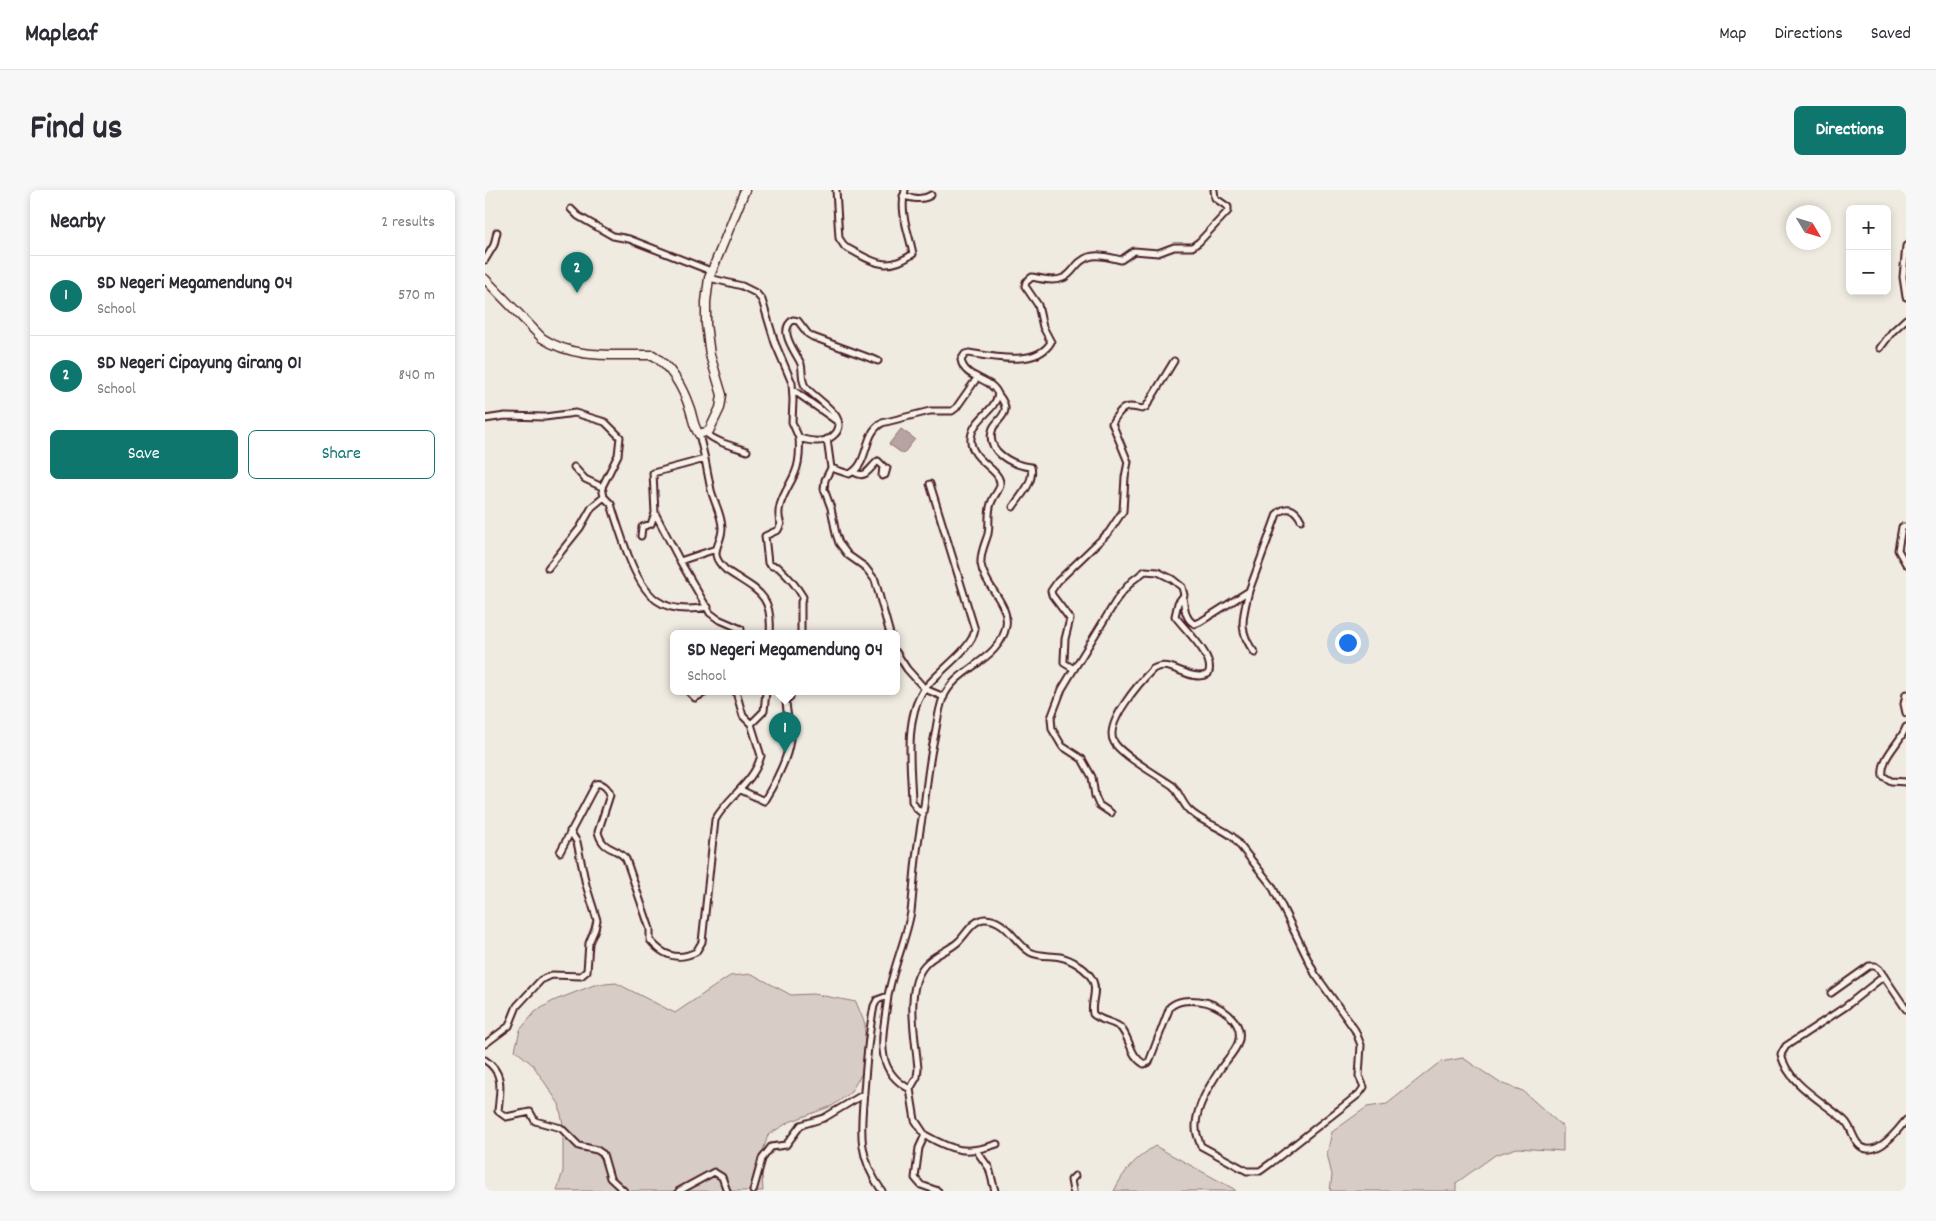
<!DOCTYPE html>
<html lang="en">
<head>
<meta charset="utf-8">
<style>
	:root { --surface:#fff; --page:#f7f7f7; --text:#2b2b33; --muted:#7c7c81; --line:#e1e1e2; --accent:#0f766e }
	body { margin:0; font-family:Dekko,sans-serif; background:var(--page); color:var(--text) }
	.controls { position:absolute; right:15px; top:15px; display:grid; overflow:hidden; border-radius:8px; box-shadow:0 2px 8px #0003 }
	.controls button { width:45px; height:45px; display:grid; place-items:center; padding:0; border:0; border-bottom:1px solid var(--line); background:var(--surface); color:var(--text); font:25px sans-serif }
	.compass { position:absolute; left:1301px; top:15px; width:45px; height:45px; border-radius:50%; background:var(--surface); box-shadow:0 2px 8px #0003; rotate:128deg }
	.you { position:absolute; left:862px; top:452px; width:18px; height:18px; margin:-12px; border:4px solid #fff; border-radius:50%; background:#1a73e8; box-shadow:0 0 0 8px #1a73e833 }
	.badge { display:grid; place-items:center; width:32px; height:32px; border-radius:50%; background:var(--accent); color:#fff; font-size:16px; font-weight:700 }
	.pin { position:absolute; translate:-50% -41px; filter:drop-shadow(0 1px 2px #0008) }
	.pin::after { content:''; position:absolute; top:26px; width:18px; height:15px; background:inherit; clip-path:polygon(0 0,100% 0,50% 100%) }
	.popup { position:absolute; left:185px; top:440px; width:230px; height:65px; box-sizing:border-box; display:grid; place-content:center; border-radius:8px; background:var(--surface); filter:drop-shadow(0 1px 4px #0005); font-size:16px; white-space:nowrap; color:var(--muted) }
	.popup b { font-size:19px; color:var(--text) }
	.popup::after { content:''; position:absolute; left:50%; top:100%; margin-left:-10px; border:10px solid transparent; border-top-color:var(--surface) }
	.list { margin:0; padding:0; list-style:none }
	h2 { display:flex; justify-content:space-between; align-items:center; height:65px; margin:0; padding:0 20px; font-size:21px }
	h2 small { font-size:16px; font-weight:400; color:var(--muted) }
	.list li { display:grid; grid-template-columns:32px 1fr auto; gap:15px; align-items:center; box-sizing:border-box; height:80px; padding:0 20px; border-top:1px solid var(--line) }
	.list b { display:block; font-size:19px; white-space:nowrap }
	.list p { margin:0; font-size:16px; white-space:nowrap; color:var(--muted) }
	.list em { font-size:16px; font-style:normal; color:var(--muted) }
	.actions { display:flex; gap:10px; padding:15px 20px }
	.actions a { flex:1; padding:11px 0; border:1px solid var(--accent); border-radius:8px; text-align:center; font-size:18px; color:var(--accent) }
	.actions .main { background:var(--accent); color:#fff }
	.map { position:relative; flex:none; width:1421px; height:1001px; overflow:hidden; border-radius:8px }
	header { display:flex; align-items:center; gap:30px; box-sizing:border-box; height:70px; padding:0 25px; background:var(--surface); border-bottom:1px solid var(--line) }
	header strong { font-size:24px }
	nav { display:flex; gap:28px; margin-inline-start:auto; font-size:18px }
	.intro { display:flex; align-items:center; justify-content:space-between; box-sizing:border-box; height:120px; padding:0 30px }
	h1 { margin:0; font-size:35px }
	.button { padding:12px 22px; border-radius:8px; background:var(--accent); color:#fff; font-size:18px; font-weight:700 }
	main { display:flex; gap:30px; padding:0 30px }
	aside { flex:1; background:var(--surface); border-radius:8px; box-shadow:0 2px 8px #0003 }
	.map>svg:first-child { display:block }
	.green { fill:#d8cdc6; stroke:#917678 }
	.water { fill:#b7a4a2; stroke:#8b6f72 }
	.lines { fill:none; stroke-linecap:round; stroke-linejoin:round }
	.street-casing { stroke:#4a1f2b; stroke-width:9 }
	.secondary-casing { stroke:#4a1f2b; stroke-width:11 }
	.street { stroke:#f7f3e8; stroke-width:5 }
	.secondary { stroke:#f7f3e8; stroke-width:8 }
</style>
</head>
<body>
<header>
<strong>Mapleaf</strong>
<nav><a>Map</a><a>Directions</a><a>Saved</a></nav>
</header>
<div class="intro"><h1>Find us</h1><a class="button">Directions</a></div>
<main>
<aside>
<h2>Nearby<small>2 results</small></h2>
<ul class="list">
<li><span class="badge">1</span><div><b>SD Negeri Megamendung 04</b><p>School</p></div><em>570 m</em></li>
<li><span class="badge">2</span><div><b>SD Negeri Cipayung Girang 01</b><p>School</p></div><em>840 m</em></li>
</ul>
<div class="actions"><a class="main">Save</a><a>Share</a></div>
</aside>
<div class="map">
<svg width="1421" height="1001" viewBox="0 0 1421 1001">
	<rect width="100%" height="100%" fill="#f0ebe0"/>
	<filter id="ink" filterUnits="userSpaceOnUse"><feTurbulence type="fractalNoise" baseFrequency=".02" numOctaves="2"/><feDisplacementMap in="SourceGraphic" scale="10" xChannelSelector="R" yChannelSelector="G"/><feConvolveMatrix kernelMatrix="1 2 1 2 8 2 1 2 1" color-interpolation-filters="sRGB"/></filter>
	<g filter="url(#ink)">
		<!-- green -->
		<path class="green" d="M267,784L306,805L328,804L371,812L380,834L379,880L365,903L347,916L304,932L283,945L276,967L278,1001H72L78,981V935L74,914L48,875L30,860L35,840L50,822L68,811L109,795L131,793L190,823L245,786Z
			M978,868L1015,893L1038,901L1078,937V961L1032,958L1010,965L971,993V1001H845L847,985L842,964L847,942L882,917L902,914L955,872Z
			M670,956L749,999L751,1001H629C640,979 650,969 670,956Z"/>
		<!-- water -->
		<path class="water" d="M416,239L430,249L418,264L404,254Z"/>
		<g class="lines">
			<defs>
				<path id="street" d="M351,0L354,48L360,57C387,70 399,84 428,64C424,42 414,23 420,0
					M418,6C428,8 437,11 446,5
					M86,19L93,26L128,46L144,49L226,81
					M1421,56L1418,87L1421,107
					M0,70L9,55L12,42
					M224,88L257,96L271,103L277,110L290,153L307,193L308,210L307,232L314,248C324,251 339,254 348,246C369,228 329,209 320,196C316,190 318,182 316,174C311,162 292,141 308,130L313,131L323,144L328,147L393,171
					M1395,158L1407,142L1421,129
					M308,200L353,232
					M513,204C516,208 520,213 520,218C521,225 511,232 508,238C499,261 527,275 546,277C550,292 535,306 528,317
					M0,229L20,226L60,227L90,223L120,232L135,247L133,265L117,297
					M221,243C232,253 248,256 262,261
					M314,248C315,261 315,272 310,283C304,298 288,317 296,334L293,340L280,346L283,373L287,376L293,377C303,386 311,395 318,407L316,412V444
					M342,249L346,278L364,284C385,275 377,244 397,233L445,221H467L471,218L492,188
					M220,269C222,280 224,290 226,300C229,312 237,325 237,338C237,356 221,362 241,380C272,401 288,403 285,444
					M89,277L100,289L117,297L119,307L126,314C131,331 137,348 143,365C159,407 176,426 223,417
					M346,278L340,290L339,299L346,318L351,344L354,353L363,365L380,377L390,390L405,444
					M369,282C381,290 384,278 393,271L398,276L397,286L400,285L402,278
					M170,323L195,371L225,423L233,429L256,439V444
					M1421,337H1417L1413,360L1421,374
					M156,346L157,337L166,334L170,323L168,283L220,269L214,244
					M195,371L231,359
					M63,378L95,338L107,317L119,307
					M764,401L792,324C802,315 810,318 816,330
					M698,408C700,418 700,430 710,434L715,432L764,401C758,426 752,441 770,463
					M411,462L422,479L440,499L459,507
					M589,479L579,473V470L580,449L585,429L567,405L566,401L573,391L624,342L638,321L640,287L643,272L627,233C636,218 639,214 657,219L661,217L689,171
					M204,502L210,508L221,502
					M1421,504L1419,514L1421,523
					M266,534L279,521L281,502
					M1421,537C1415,554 1395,567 1398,586L1406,591L1421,592
					M256,600L279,611C290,593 303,570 305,549C306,538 301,522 301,510L305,507V502
					M438,624L431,618L427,611C426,578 419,530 438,501C450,483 486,461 490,440L445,294
					M75,662L111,594C117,592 124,599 125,605L113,642C118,662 131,656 141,669L165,739V750C178,766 192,771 211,762L217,752L230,630C243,606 268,594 276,566L266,534L258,526L251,502
					M1399,786L1360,817L1301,856L1296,864C1302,894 1338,911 1359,930C1368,937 1368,957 1382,959C1397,961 1412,941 1421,930
					M1346,803L1384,776H1390L1394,779L1421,819
					M403,806C399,842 386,879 425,899L432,887L433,879C431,850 419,798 440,775C449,764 464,761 474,751C481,744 489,729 500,729C521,729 529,752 545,762C554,767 565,765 575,767C586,769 603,779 608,791C613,802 605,813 608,824C615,831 630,832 636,838C646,850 644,865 659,874L664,872L685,817C693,810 703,810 714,811C733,813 761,831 753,853C750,862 741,870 736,878C725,895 710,918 711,938C711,944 714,951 716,956L762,981H775L786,973L874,904L879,897L874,886L876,855L870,840L830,784L787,696L749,648C735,636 717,633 704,620C697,613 695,604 688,596C674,586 636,565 629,552C618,534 656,491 668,479C686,468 704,493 723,484C732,468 699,439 690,426L693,413L699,405L697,397L687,389L673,382L660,381L647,391L634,406L586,484L577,499L566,528L567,539L577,556L597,569L607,587L610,606L614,615L626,623
					M0,854L24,836L32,816L56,790L67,785L96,786L102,781L104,753L110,739L112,730L101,695L92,652L85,641
					M0,870C20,883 15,900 13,921L21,927L45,922L50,931L76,938L94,956L112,960L118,964L125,988L139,1001
					M425,899L430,930L440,945L434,958L430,988L436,995L453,1001
					M440,945C468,961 481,965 512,954
					M491,960L504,978L510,1001
					M194,1001L229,982L237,987L242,1001
					M268,1001L277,969L286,957L301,955L316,935L339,928L379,904
					M397,1001C369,962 377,933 380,889C382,865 384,840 389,816L392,810L403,806C408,777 421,750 426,722C428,704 429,686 431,669C433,651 436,634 439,616C442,594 444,571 449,549C452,535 453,521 458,508C471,477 515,471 521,436C525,413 499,396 496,374C495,363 500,354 503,344C505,334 502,321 507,311C509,305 515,300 515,294C516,279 484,270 486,248C488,228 510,222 513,204C505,186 480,190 476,170L480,164L484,163C508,167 552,177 566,152L558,137L553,115L540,96L541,92L547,87C557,89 569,92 578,88C586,85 589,77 595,72C607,61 623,67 636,70L649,61L673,63L689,57H707L714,52L743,21V17L730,8L729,0
					M588,1001L586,990L590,986"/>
				<path id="secondary" d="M0,89L57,148C90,170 130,164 168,165C186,177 198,198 205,219C208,228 208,236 214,244L224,241L235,218L237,205L225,165L221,134V112L224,88L260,0"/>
			</defs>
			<!-- street casing -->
			<use href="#street" class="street-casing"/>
			<!-- secondary casing -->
			<use href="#secondary" class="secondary-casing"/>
			<!-- street -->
			<use href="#street" class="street"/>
			<!-- secondary -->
			<use href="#secondary" class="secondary"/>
		</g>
	</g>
</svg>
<div class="controls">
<button>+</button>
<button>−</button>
</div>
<svg class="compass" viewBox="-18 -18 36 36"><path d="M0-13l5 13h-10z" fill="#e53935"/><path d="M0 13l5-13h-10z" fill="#7c7c81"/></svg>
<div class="you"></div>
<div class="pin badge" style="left:300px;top:563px">1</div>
<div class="popup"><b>SD Negeri Megamendung 04</b>School</div>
<div class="pin badge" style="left:92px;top:103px">2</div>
</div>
</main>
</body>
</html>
